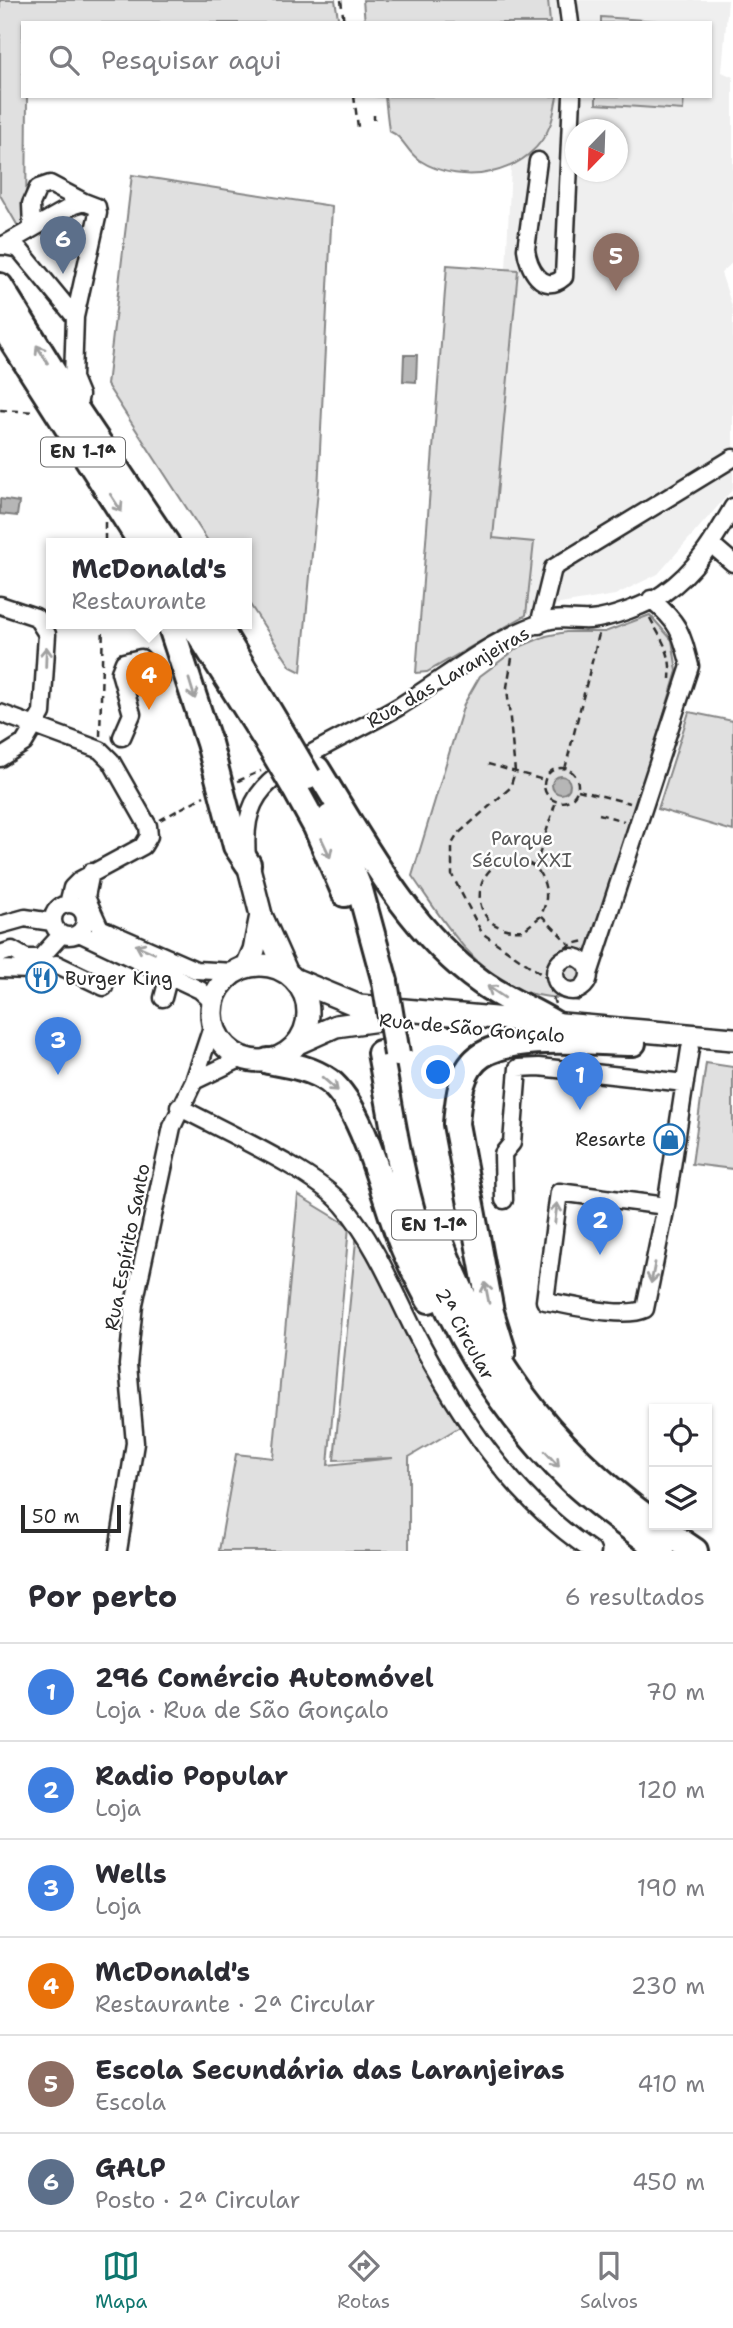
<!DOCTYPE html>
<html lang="pt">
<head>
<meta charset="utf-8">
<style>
	:root { --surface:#fff; --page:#f7f7f7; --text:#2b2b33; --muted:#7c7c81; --line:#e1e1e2; --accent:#0f766e }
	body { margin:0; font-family:"Shantell Sans",sans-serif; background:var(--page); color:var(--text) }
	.controls { position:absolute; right:21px; bottom:21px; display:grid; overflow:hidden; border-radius:0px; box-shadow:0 2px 5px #0004 }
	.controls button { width:63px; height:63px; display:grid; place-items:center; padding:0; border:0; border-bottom:2px solid var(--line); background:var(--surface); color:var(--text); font:35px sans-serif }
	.compass { position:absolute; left:565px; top:119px; width:63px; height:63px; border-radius:50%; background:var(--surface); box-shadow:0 2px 5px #0004; rotate:203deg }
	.scale { position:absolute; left:21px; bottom:18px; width:100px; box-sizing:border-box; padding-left:7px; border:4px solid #2b2b2b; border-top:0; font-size:19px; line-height:24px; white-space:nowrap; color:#2b2b2b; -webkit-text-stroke:5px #fff; paint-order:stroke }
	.you { position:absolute; left:439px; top:1073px; width:24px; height:24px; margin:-18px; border:5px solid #fff; border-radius:50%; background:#1a73e8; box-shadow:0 0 0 10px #1a73e833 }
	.badge { display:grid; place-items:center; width:46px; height:46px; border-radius:50%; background:var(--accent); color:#fff; font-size:23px; font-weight:700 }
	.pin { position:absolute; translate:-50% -58px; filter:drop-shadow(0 2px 4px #0008) }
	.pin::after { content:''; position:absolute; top:37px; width:24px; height:21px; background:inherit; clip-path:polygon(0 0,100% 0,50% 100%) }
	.popup { position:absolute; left:46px; top:538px; width:206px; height:91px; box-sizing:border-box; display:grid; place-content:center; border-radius:0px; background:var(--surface); filter:drop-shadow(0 2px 5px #0005); font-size:23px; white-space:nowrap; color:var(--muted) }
	.popup b { font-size:26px; color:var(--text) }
	.popup::after { content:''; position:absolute; left:50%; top:100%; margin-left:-14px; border:14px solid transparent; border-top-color:var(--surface) }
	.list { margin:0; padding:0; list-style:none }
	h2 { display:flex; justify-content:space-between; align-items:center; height:91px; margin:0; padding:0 28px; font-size:30px }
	h2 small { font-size:23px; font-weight:400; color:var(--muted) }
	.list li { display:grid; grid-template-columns:46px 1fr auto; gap:21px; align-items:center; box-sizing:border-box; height:98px; padding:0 28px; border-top:2px solid var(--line) }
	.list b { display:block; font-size:26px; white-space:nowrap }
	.list p { margin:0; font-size:23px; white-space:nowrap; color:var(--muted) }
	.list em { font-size:23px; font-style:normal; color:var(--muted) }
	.icon { flex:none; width:38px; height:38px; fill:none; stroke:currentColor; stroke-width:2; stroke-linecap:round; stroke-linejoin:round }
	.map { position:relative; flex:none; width:733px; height:1551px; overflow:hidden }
	.search { position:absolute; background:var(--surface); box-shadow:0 2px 5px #0004; left:21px; right:21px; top:21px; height:77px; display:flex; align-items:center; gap:18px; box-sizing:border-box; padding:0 24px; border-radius:0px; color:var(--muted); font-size:26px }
	.sheet { height:679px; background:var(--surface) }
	nav { display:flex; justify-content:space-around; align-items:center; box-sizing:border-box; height:98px; border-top:2px solid var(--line); background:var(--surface); font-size:19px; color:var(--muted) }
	nav a { display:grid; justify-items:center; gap:4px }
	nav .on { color:var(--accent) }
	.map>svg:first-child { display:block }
	.built { fill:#efefef; fill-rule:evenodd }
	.green { fill:#e0e0e0; stroke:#868686; stroke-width:2 }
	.water { fill:#b6b6b6; stroke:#7e7e7e; stroke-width:2 }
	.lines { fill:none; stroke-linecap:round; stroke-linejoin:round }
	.minor-casing { stroke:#2b2b2b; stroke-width:21 }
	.major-casing { stroke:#2b2b2b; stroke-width:26 }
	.highway-casing { stroke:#2b2b2b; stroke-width:30 }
	.path { stroke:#2b2b2b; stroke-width:2.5; stroke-dasharray:7 5; stroke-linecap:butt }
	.minor { stroke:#fff; stroke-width:16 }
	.major { stroke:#fff; stroke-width:21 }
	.highway { stroke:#fff; stroke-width:24 }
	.highway-bridge-casing { stroke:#2b2b2b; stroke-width:30; stroke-linecap:butt }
	.highway-bridge { stroke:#fff; stroke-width:24 }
	.oneway { stroke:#a0a0a0 }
	.labels { text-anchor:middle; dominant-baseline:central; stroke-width:5; stroke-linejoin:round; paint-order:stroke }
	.shield { fill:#fff; stroke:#6b6b6b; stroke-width:2 }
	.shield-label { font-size:18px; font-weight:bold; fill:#2b2b2b }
	.street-label { font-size:19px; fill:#2b2b2b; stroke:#fff }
	.park-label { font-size:19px; fill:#585858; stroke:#fff }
	.poi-label { font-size:19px; fill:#2b2b2b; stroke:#fff; text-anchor:start }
</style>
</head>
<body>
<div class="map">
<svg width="733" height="1551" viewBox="0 0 733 1551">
	<rect width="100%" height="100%" fill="#fff"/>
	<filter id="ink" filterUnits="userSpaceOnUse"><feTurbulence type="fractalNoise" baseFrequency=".0143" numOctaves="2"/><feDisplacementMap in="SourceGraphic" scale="14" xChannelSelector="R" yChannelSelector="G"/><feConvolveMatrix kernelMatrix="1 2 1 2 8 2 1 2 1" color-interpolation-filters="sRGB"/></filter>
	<g filter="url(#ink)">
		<!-- built -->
		<path class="built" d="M548,0H728L722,72L733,77V262L721,273L733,309V489L658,574L615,595L548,606L526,615L534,542L493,538L511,166L531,153L550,125L557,96H710V23H550ZM576,130H618V172H576Z"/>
		<!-- green -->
		<path class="green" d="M0,0H335L339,23H23V96H27L26,226L19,228L0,195Z
			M363,0H548L550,23H365Z
			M601,17L687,23H601Z
			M373,96H557V97C555,105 554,115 551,123C532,175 462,188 419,160C406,151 404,137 389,131L385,97Z
			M596,96H684L683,110L596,104Z
			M132,175L332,206L318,490L301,672L291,667L247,600V544H210L107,385Z
			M447,265L518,270L493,538L534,542L526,615L427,672L416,673Z
			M650,615L672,640L677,671L578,1001C558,997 531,997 514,987C468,964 441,917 412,876L464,704L480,676L519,647L546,636L566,632H605Z
			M689,712L733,721V831L658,809Z
			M706,1063L733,1067V1169L692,1164Z
			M298,1195L349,1226L328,1465L393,1458L334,1460L357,1231L463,1425L409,1457V1551H219L236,1454L273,1458Z"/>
		<!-- water -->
		<path class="water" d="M404,355H417L416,382L403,381Z
			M0,499L19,502L17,516L0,514Z
			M552 785a9 9 0 1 1 18 0a9 9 0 1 1-18 0Z"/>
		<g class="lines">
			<defs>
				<path id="minor" d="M567,0L570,23
					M538,161L526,249C528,267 542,296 564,277L572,96
					M32,229L31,204L38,188L50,184L84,202
					M0,245L19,249L75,317L73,378L80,395L78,405
					M2,246L74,205L84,202L97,207L98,213L75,317
					M711,544L733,563
					M0,605L36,617L47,634L42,713L24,743L0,758
					M539,625L553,568L733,458
					M0,713L100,750L111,761L148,826L149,836L143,846L80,880L72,888L68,904
					M122,737L132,714L120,672L124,662L141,658L161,679
					M247,858C245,833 246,808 264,788C291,758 364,728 400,706C447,677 494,637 547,621C561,617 576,621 590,620C608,619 650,604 664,593C696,571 714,540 733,507
					M91,872L86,897L100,928L196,970L234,972
					M53 920a16 16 0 1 1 32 0a16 16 0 1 1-32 0Z
					M0,925L25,918L52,922
					M79,933L200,990L213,1002
					M0,954L12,950L26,958H40L61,935
					M555 974a17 17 0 1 1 34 0a17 17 0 1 1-34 0Z
					M0,969L31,970L56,964L104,987
					M589,974L690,666C681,631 679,623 651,599
					M163,998L169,975
					M194,1081L242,1058
					M179,1107C221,1130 314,1171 343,1205C374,1241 393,1288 414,1330C457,1413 513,1499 592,1551
					M504,1200L503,1154L512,1143L518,1068L539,1067L685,1083
					M666,1206L559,1192L545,1301C570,1305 624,1319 645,1309L666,1206L690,1049
					M118,1551L135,1443L128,1365L134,1304L172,1127L194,1081L213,1024"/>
				<path id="major" d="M248,864L261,915L287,973
					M212 1013a48 48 0 1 1 96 0a48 48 0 1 1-96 0Z
					M247,966L254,950L261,915
					M296,980L359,1006L733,1039
					M298,1043L336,1026L386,1019"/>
				<path id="highway" d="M0,286L78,412L167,544
					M0,322L142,544
					M170,624L209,743L236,846L248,864
					M193,624L271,748
					M217,624L287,741
					M317,769C363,843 408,930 481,982C504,999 531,1009 555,1024
					M294,787L316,827L345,894
					M330,817L360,890L385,982
					M380,1053C391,1110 399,1169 416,1225C444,1321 501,1413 573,1482C601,1508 632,1529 662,1551
					M268,1061C290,1065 311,1068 329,1081C364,1108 384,1199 401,1242C409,1262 419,1281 429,1300
					M435,1228C482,1355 544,1443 654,1523
					M503,1351L491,1312L456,1124C458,1100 460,1069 482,1055C516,1033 592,1043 633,1043
					M657,1525L695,1551"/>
			</defs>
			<!-- minor casing -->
			<use href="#minor" class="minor-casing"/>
			<!-- major casing -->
			<use href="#major" class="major-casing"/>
			<!-- highway casing -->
			<use href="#highway" class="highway-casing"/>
			<!-- path -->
			<path class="path" d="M341,0L344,23
				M354,96L358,127
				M374,115V120
				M0,410L35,412
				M105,522V544
				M650,618C662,641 672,652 670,679
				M512,658L507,687L515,772L510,788L458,834L452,844V875L482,933L547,978L555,1004
				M100,736L103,624
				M488,764L544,780
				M544 785a17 17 0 1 1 34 0a17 17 0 1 1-34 0Z
				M565,769L599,634
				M238,781L261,771
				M578,790L630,803
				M599,814L624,821
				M160,820L204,796
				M535,868L556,801
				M541,916L524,930C461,936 471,854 518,861C527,862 536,865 540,874C548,888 548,901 541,915L569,944
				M547,978C555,955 561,945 586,941"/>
			<!-- minor -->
			<use href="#minor" class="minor"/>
			<!-- major -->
			<use href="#major" class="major"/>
			<!-- highway -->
			<use href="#highway" class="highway"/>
			<defs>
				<path id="highway-bridge" d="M287,741L308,777
					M271,748L294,787
					M385,982L397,1054"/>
			</defs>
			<!-- highway-bridge casing -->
			<use href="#highway-bridge" class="highway-bridge-casing"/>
			<!-- highway-bridge -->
			<use href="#highway-bridge" class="highway-bridge"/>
		</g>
		<!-- one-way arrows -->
		<defs><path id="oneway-shaft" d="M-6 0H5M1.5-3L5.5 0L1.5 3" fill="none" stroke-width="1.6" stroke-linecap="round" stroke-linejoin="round" transform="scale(1.75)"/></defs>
		<g class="oneway">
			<use href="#oneway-shaft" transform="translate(42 354) rotate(-122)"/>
			<use href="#oneway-shaft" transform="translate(116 503) rotate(57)"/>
			<use href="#oneway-shaft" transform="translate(46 657) rotate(-88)"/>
			<use href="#oneway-shaft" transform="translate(192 689) rotate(73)"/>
			<use href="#oneway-shaft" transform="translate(326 848) rotate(65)"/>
			<use href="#oneway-shaft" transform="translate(145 949) rotate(-156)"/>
			<use href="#oneway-shaft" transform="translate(496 992) rotate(-146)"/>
			<use href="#oneway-shaft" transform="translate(330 1084) rotate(41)"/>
			<use href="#oneway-shaft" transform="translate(556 1213) rotate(-83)"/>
			<use href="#oneway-shaft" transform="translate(653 1273) rotate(101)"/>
			<use href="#oneway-shaft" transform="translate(487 1293) rotate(-101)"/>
			<use href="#oneway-shaft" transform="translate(552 1459) rotate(47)"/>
		</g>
	</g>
	<!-- icons -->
	<defs>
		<symbol id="restaurant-ring" viewBox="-11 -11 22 22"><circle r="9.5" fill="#fff" stroke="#1f6fb2" stroke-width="1.5"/><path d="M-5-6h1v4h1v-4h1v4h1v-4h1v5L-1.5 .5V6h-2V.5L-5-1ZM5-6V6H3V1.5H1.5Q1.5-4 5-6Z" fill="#1f6fb2"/></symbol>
		<symbol id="shop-ring" viewBox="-11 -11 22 22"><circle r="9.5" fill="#fff" stroke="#1f6fb2" stroke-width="1.5"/><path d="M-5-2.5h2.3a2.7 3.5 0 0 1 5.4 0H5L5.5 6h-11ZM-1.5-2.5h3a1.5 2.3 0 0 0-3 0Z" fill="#1f6fb2"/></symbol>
	</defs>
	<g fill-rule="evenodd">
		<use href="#restaurant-ring" x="24" y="960" width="35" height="35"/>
		<use href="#shop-ring" x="652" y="1122" width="35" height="35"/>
	</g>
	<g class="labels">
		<!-- shield labels -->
		<g class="shield">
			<rect x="41" y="437.5" width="84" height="29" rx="5"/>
			<rect x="392" y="1210.5" width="84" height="29" rx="5"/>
		</g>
		<g class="shield-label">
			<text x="83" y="452">EN 1-1ª</text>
			<text x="434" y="1225">EN 1-1ª</text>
		</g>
		<!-- street labels -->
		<g class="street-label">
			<text transform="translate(448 677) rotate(-30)">Rua das Laranjeiras</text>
			<text transform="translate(472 1028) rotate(5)">Rua de São Gonçalo</text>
			<text transform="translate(127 1247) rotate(-79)">Rua Espírito Santo</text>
			<text transform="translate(465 1334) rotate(61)">2ª Circular</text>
		</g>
		<!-- park labels -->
		<g class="park-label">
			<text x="522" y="838">Parque<tspan x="522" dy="22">Século XXI</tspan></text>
		</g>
		<!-- poi labels -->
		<g class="poi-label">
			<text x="65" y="978">Burger King</text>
			<text x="646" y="1139" text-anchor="end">Resarte</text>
		</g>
	</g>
</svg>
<div class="controls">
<button><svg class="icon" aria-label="locate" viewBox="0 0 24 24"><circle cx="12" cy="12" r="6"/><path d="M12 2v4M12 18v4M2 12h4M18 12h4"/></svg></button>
<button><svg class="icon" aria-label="layers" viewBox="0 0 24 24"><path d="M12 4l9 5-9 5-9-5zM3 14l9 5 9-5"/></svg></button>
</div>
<svg class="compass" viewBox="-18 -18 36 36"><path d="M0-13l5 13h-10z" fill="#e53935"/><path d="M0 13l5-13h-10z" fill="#7c7c81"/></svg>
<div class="scale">50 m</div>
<div class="you"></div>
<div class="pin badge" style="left:580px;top:1110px;background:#3f7fe0">1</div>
<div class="pin badge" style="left:600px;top:1255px;background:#3f7fe0">2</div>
<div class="pin badge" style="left:58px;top:1075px;background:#3f7fe0">3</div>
<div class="pin badge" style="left:149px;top:710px;background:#e8710a">4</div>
<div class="popup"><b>McDonald's</b>Restaurante</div>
<div class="pin badge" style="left:616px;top:291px;background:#8d6e63">5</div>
<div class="pin badge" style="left:63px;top:274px;background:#5c6f8a">6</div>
<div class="search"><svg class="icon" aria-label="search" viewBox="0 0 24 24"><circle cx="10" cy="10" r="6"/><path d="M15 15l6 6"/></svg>Pesquisar aqui</div>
</div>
<section class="sheet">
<h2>Por perto<small>6 resultados</small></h2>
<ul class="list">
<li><span class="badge" style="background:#3f7fe0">1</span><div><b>296 Comércio Automóvel</b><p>Loja · Rua de São Gonçalo</p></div><em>70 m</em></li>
<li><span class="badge" style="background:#3f7fe0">2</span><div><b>Radio Popular</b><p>Loja</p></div><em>120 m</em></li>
<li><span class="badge" style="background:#3f7fe0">3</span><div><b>Wells</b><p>Loja</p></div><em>190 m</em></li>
<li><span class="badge" style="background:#e8710a">4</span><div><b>McDonald's</b><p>Restaurante · 2ª Circular</p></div><em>230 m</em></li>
<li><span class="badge" style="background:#8d6e63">5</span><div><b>Escola Secundária das Laranjeiras</b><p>Escola</p></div><em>410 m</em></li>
<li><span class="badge" style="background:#5c6f8a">6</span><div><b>GALP</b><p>Posto · 2ª Circular</p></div><em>450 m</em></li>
</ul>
</section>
<nav>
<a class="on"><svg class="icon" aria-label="map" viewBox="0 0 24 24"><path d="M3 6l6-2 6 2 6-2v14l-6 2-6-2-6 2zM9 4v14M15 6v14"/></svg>Mapa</a>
<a><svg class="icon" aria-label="directions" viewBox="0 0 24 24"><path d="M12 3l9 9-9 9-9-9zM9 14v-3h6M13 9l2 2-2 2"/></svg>Rotas</a>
<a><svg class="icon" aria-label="saved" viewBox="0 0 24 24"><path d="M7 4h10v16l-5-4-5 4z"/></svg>Salvos</a>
</nav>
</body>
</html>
